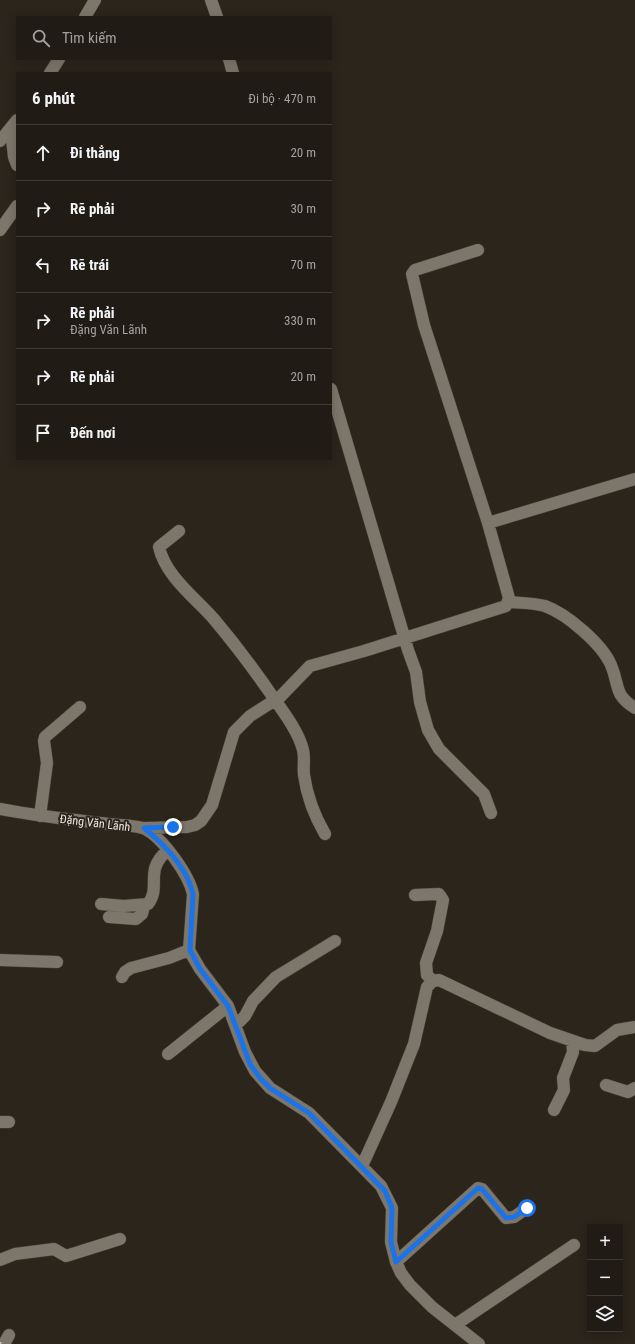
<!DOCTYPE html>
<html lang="vi">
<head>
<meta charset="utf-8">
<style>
	:root { --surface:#201c15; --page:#28251e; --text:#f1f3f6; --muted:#a2a1a0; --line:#3d3a34 }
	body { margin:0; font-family:"Roboto Condensed",sans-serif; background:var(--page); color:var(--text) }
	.controls { position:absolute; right:12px; bottom:12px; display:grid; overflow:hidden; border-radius:0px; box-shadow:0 2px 10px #0003 }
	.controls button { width:36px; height:36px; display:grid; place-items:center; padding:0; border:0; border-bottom:1px solid var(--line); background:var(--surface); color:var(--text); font:20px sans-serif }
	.stop { position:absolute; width:12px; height:12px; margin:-9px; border:3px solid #1a73e8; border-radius:50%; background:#fff }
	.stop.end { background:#1a73e8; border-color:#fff; box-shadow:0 1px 4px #0008 }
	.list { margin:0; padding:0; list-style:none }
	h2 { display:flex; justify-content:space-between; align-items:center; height:52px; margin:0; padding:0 16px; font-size:17px }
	h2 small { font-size:13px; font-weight:400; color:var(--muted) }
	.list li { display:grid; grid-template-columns:26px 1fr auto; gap:12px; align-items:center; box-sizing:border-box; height:56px; padding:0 16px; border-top:1px solid var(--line) }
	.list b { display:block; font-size:15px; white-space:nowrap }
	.list p { margin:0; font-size:13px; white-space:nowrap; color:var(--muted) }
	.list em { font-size:13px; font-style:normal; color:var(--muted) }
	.icon { flex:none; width:22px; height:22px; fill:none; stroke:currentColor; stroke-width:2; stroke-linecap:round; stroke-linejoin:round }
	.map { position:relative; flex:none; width:635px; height:1344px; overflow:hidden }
	.search { position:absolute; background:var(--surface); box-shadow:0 2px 10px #0003; left:16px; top:16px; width:316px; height:44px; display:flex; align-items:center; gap:10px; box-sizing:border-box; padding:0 14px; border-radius:0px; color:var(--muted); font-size:15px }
	.panel { position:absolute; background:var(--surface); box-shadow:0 2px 10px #0003; left:16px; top:72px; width:316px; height:388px; border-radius:0px }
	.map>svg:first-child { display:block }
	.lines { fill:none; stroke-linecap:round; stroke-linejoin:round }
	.minor-casing { stroke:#48423b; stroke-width:13 }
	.minor { stroke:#7d766b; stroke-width:12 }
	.rail { stroke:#c3bfb8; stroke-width:3; stroke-dasharray:8 4; stroke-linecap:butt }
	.route { stroke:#1a73e8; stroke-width:5 }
	.labels { text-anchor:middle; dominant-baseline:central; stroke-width:4; stroke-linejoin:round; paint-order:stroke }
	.street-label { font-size:12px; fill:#ebe7e1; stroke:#2b251c }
</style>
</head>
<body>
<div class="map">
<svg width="635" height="1344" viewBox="0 0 635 1344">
	<rect width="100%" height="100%" fill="#2b251c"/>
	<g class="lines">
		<defs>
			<path id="minor" d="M211,0L217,17
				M85,17L95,0
				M229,59L233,73
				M50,73L59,59
				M11,129L14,157L17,165
				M0,141L17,120
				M0,230L17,206
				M478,250L415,270L412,274L424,325L488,523
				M331,389L408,650L416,672L420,702L428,730L439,749L484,794L491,813
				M179,531L159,547C165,575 194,597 213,618C235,644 256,672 275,700C285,714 299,733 303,750C305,758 303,767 304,775C307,797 314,815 325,834
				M509,602C521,603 534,603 545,606C567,614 602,644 611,665C620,686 613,694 635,708
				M0,809C36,816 72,820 109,824C118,825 137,825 145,829C163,838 189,875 193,894L189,950L200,969L228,1006L245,1052L255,1071L270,1088L309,1113L381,1186L392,1208L391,1242L396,1262L401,1273L410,1285L432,1307L479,1344
				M40,816L47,763L44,741L45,737L80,707
				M144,828L187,827L195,825L201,821L212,805L234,732L250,716L280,697L310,666L364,651L506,606L509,598L488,523L635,479
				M415,895L439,894L443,900L437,931L426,963L427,975L433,981
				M101,904L124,906L148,904C162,886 143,871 168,850
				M109,917L136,919L142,914L144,906
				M0,960L57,962
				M122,977L125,972L131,968L169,958L189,950
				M236,1025L245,1016L253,1001L276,977L335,941
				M168,1054L228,1006
				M606,1085L628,1092L635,1088
				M554,1110L564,1090L563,1078L573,1052L572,1041
				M0,1122H9
				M362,1166L391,1102L414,1044L427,987L433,981L439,980L550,1033L585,1045L595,1046L617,1030L635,1027
				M0,1260L15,1254L54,1249L66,1256L120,1239
				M396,1262L478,1188L482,1189L506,1218L514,1217L527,1208
				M455,1325L574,1245
				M4,1344L9,1335"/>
		</defs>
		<!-- minor casing -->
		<use href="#minor" class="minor-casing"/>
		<!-- minor -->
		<use href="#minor" class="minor"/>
		<!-- rail -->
		<path class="rail" d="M0,1342V1344"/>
	</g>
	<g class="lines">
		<!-- route -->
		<path class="route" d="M173,827L144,828C165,845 187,867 193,894L190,950L200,969L228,1006L250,1064L260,1078L270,1088L309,1113L385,1191L392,1208L391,1242L396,1262L478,1188L482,1189L506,1218L514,1217L527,1208"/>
	</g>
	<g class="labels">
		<!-- street labels -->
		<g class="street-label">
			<text transform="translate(95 823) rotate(7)">Đặng Văn Lãnh</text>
		</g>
	</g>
</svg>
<div class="controls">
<button>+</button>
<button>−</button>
<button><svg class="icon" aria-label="layers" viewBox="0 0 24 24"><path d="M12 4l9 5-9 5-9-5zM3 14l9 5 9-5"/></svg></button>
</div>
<div class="stop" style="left:527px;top:1208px"></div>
<div class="stop end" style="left:173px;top:827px"></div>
<div class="search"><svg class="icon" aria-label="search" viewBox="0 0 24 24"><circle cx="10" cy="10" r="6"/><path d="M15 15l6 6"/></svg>Tìm kiếm</div>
<section class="panel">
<h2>6 phút<small>Đi bộ · 470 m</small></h2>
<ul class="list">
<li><svg class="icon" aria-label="ahead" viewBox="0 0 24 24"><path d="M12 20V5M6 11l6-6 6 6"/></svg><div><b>Đi thẳng</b></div><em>20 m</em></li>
<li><svg class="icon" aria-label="right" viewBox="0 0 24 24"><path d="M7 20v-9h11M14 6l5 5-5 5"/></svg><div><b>Rẽ phải</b></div><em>30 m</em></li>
<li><svg class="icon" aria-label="left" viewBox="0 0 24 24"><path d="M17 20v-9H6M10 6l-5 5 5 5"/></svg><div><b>Rẽ trái</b></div><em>70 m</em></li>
<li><svg class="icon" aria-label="right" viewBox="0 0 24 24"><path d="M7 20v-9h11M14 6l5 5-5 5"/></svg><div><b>Rẽ phải</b><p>Đặng Văn Lãnh</p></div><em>330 m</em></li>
<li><svg class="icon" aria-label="right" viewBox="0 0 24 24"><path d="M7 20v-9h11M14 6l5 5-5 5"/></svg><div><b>Rẽ phải</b></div><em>20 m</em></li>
<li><svg class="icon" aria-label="arrive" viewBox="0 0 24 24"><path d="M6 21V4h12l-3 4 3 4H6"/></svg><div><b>Đến nơi</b></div></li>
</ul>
</section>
</div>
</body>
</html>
